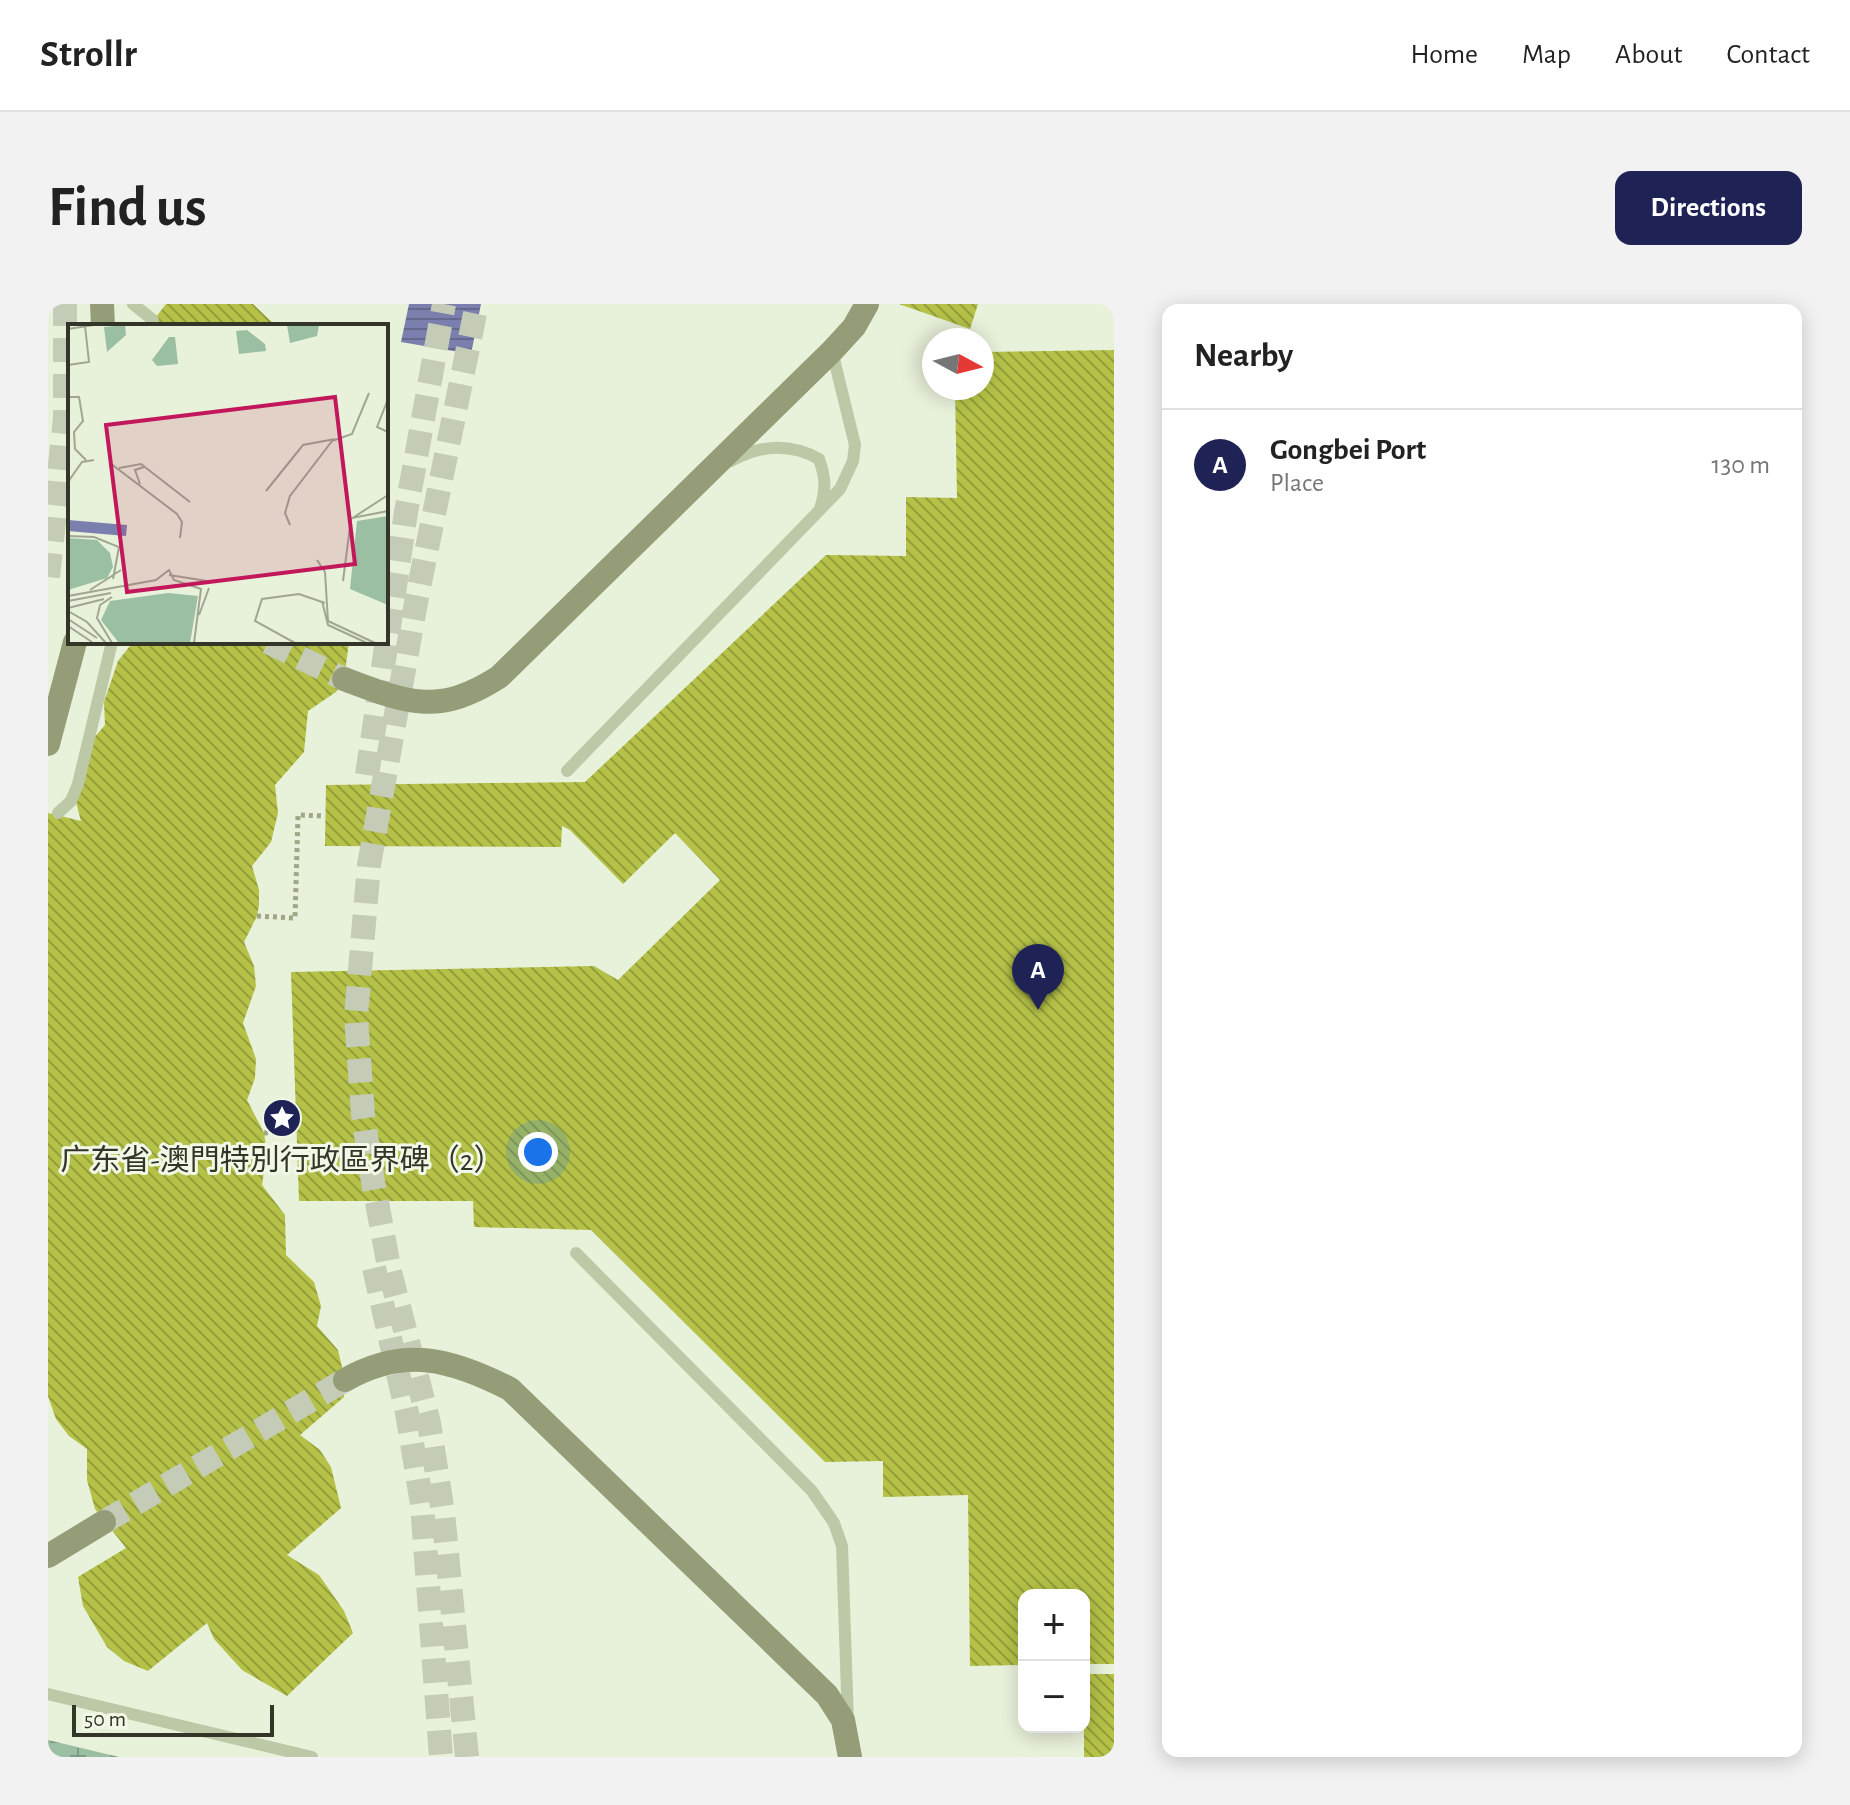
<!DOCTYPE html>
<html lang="en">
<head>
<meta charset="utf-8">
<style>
	:root { --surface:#fff; --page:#f2f2f2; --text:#222; --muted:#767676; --line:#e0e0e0; --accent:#1e2255 }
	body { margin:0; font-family:"Alegreya Sans","Noto Sans SC",sans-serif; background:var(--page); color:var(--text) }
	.controls { position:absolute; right:24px; bottom:24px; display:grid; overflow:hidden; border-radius:16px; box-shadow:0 4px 20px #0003 }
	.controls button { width:72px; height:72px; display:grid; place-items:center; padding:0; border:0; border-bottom:2px solid var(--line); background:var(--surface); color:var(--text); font:40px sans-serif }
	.compass { position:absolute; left:874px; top:24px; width:72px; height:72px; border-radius:50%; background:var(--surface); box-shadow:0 4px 20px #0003; rotate:97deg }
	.scale { position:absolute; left:24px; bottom:20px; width:202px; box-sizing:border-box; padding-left:8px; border:4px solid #323527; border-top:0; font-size:22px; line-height:28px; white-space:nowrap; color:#323527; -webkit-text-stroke:6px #f1f9e6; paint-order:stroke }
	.you { position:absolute; left:490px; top:848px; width:28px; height:28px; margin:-20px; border:6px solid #fff; border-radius:50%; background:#1a73e8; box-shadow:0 0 0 12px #1a73e833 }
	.badge { display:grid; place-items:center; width:52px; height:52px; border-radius:50%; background:var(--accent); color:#fff; font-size:26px; font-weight:700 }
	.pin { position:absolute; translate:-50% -66px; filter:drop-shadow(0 2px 4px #0008) }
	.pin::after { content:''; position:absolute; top:42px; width:28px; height:24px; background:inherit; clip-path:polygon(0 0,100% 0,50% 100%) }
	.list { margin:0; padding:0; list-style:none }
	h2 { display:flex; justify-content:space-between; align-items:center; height:104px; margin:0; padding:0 32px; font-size:34px }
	h2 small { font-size:26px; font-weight:400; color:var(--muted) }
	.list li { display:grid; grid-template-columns:52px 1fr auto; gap:24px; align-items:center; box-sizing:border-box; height:112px; padding:0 32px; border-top:2px solid var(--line) }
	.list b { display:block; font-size:30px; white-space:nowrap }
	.list p { margin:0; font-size:26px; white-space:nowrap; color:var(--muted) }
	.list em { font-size:26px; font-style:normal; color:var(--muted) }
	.map { position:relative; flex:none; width:1066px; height:1453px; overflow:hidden; border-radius:16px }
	header { display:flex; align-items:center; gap:48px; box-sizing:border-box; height:112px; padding:0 40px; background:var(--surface); border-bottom:2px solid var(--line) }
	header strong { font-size:38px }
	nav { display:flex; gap:44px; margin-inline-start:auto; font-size:28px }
	.intro { display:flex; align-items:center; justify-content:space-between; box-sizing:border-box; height:192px; padding:0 48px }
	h1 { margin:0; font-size:56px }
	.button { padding:20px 36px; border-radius:16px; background:var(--accent); color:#fff; font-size:28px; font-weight:700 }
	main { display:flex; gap:48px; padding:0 48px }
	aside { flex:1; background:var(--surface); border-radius:16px; box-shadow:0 4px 20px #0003 }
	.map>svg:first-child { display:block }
	.wetland { fill:url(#wetland-marsh) }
	.water { fill:url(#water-rules) }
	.building { fill:url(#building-back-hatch) }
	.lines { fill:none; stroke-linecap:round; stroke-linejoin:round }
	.secondary-tunnel { stroke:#c4cbb6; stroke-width:24; stroke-dasharray:24 12; stroke-linecap:butt }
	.primary-tunnel { stroke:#c4cbb6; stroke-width:24; stroke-dasharray:24 12; stroke-linecap:butt }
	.highway-tunnel { stroke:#c4cbb6; stroke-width:24; stroke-dasharray:24 12; stroke-linecap:butt }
	.path { stroke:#9ea786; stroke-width:5; stroke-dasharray:4 4; stroke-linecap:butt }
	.lane { stroke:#bdc8a7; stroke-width:12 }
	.secondary { stroke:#949c78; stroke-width:24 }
	.labels { text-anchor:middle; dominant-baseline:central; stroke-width:6; stroke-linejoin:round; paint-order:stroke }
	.poi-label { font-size:30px; fill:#323527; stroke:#f1f9e6 }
	.inset-road { fill:none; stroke:#9fa692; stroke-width:2 }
	.view { fill:#c2185b; fill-opacity:0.15; stroke:#c2185b; stroke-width:4 }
	.inset-edge { fill:none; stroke:#323527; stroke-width:4 }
</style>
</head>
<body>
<header>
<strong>Strollr</strong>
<nav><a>Home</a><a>Map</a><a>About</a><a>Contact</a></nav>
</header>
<div class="intro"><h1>Find us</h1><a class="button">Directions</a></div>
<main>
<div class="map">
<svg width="1066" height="1453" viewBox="0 0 1066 1453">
	<defs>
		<pattern id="wetland-marsh" width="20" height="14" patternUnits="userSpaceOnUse" patternTransform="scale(2)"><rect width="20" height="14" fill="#9bbfa2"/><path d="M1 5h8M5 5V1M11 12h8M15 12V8" fill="none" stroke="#7f9c84"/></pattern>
		<pattern id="water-rules" width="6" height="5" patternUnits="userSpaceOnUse" patternTransform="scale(2)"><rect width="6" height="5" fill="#7a7fad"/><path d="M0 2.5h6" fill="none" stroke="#65698d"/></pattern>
		<pattern id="building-back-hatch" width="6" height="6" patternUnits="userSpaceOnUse" patternTransform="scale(2)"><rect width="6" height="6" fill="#b5c247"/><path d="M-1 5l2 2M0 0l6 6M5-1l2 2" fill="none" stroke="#949e3b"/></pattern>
	</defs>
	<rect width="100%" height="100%" fill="#e8f1da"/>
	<!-- wetland -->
	<path class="wetland" d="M0,1436L71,1453H0Z"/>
	<!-- water -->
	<path class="water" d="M361,0H433L423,50L353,38Z"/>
	<!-- building -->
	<path class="building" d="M118,0H205L228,22H101Z
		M851,0H930L922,25Z
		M1066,46V1360H1036V1291H976V1361L922,1362L920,1191L835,1193V1157L777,1158L543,926L426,923L425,897H251L243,668L546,662L570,676L672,576L627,529L575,580L522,526L514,522L513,543L277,542L278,481L537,478L778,251L858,252V193L909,194L907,84H934V48Z
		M85,338H301L296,375L288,388L260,407L256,448L227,481L230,509L223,538L204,562L211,586V601L209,612L196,638L206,662L208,682L195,719L208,755L207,774L199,796L216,829L219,848L214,881L237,911L238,951L266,978L273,1002L269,1022L290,1046L297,1076L296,1093L252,1131L272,1146L283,1163L293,1204L239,1251L271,1271L296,1307L305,1329L239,1392L194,1366L166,1335L159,1319L100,1367L76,1357L59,1343L35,1302L30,1273L78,1244L47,1205L39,1176V1145L21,1132L8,1115L0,1092V509L33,517L24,483L35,447L57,421L56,398L70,357Z
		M1036,1370H1066V1453H1036Z"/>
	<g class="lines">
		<!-- secondary-tunnel -->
		<path class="secondary-tunnel" d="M220,338L296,375
			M56,1218L297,1076"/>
		<!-- primary-tunnel -->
		<path class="primary-tunnel" d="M0,273L17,114V0"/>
		<!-- highway-tunnel -->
		<path class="highway-tunnel" d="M319,471L358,208L396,0
			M326,964L359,1109L374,1200L393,1453
			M419,1453L395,1209L381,1119L342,968L324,872L315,811L308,712L321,561L369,293L429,0"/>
		<!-- path -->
		<path class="path" d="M209,612L247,614L250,511L277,512
			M216,829L248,828"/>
		<!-- lane -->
		<path class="lane" d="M85,0L105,16
			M683,157C712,141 741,138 771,155C778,175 778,185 772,205
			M519,467L792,185L805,157L807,141L784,47
			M10,509L23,497L30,480L64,338
			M528,949L764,1187L786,1219L794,1242L800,1418
			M0,1390L264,1453"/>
		<!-- secondary -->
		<path class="secondary" d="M54,0L55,22
			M296,375C360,399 390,412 451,373L784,47L806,23L819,0
			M0,440L27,338
			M297,1076C357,1042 403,1055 462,1085L779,1391L795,1416L802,1453
			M0,1252L56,1218"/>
	</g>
	<!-- icons -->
	<defs>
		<symbol id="sight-disc" viewBox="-11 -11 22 22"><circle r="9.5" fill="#1e2255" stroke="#f1f9e6"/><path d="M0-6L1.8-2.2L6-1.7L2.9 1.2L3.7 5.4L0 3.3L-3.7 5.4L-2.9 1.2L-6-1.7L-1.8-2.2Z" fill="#fff"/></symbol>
	</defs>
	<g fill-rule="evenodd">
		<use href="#sight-disc" x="212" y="792" width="44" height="44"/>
	</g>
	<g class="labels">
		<!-- poi labels -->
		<g class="poi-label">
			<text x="234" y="857">广东省-澳門特別行政區界碑（2）</text>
		</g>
	</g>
	<!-- overview -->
	<g transform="translate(20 20)">
		<rect width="320" height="320" fill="#e8f1da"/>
		<path d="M57,1L58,11L39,28L36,3ZM219,1H251L249,12L222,19ZM179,6L197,20L198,27L171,30L168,7ZM101,13H107L110,40L89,42L84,36Z" fill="#9bbfa2"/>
		<path d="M320,192V281L282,265L289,197Z" fill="#9bbfa2"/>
		<path d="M0,214L29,216L42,229L45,243L39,254L0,266ZM100,269L130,272L122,319H51L33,296L42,277Z" fill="#9bbfa2"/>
		<path d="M0,196L59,201L58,212L0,207Z" fill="#7a7fad"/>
		<path class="inset-road" d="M0,5L26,1M0,41L21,38L17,2M0,73H11L15,97L6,108L7,125L18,136M320,75L309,103L320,108M42,139L109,190L114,198L112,214M51,144L73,140L122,178M0,158L14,138L26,136M72,160L67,146L76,143M198,167L235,121L267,115M284,194L320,187M222,201L217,189L222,172L264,117L284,110L301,69M0,212L26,213L51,223L45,255M249,236L257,248L260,297L307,319M101,251L139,257M275,257L283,195L320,171M22,266L53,246M0,272L88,256L101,246L106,256L133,265L126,319M44,273L32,281L29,294L44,319M0,277L43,269M254,277L260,301L299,319M0,284L36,275M0,287L19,298L38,319M131,291L141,264M0,295L29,314M0,302L24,318M227,319L187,297L194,275L231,270L257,279"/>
		<path class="view" d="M267,73L287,240L59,268L38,101Z"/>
		<rect width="320" height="320" class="inset-edge"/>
	</g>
</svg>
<div class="controls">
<button>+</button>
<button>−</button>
</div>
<svg class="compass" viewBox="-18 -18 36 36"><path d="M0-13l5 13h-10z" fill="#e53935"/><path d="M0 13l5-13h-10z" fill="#767676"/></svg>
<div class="scale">50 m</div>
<div class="you"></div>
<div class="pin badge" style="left:990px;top:706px">A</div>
</div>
<aside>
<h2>Nearby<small></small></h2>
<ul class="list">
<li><span class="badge">A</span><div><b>Gongbei Port</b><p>Place</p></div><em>130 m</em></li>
</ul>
</aside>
</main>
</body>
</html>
